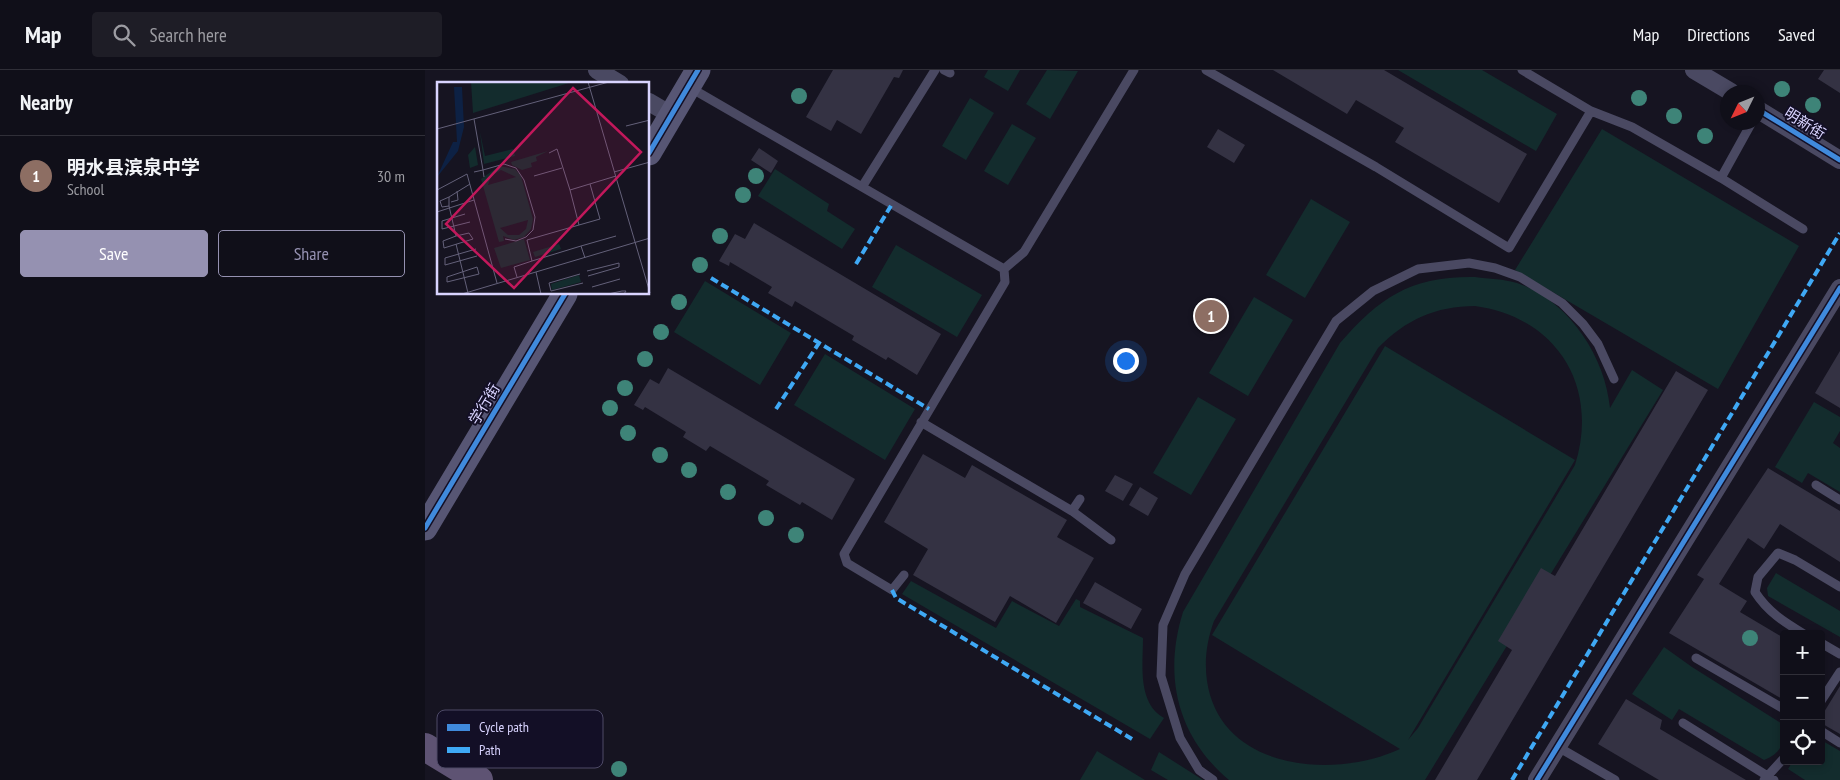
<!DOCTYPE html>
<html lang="en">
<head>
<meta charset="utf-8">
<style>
	:root { --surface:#100f19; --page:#1e1d26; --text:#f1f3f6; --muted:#9c9ca2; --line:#302f38; --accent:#9591b1 }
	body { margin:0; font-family:"PT Sans Narrow","Noto Sans SC",sans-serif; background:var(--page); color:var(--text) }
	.controls { position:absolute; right:15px; bottom:15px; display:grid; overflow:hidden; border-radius:5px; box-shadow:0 2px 8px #0003 }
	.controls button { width:45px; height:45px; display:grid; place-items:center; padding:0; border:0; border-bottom:1px solid var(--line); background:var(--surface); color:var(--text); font:25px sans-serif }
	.compass { position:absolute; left:1295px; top:15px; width:45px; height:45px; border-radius:50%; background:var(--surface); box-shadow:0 2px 8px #0003; rotate:227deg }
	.you { position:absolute; left:700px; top:290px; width:18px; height:18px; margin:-12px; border:4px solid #fff; border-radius:50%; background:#1a73e8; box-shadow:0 0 0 8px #1a73e833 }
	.badge { display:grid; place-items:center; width:32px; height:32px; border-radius:50%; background:var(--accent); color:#fff; font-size:16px; font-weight:700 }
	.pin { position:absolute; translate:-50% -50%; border:2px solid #fff; box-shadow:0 1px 5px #0006 }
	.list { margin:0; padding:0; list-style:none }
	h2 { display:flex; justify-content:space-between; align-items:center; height:65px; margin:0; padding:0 20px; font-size:21px }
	h2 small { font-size:16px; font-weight:400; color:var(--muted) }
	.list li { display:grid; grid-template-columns:32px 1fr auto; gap:15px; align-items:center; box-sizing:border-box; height:80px; padding:0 20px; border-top:1px solid var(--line) }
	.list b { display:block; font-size:19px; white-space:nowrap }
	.list p { margin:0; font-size:16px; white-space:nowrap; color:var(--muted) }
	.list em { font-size:16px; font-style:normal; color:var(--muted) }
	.actions { display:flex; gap:10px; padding:15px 20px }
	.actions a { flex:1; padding:11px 0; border:1px solid var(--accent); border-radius:5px; text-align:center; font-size:18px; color:var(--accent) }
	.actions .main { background:var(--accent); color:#fff }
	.icon { flex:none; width:28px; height:28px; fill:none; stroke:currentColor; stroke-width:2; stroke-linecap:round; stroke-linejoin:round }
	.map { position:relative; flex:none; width:1415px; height:710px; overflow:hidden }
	header { display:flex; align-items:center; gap:30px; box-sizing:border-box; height:70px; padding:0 25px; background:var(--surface); border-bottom:1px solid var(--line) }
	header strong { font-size:24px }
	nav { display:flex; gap:28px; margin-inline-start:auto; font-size:18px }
	.search { width:350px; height:45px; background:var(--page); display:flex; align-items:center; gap:12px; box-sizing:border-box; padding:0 18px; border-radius:5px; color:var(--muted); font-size:19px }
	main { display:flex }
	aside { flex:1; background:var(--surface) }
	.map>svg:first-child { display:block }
	.green { fill:#132c2d; fill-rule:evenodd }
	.building { fill:#343243 }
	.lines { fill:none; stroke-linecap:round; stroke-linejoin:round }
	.lane { stroke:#4a4962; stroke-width:9 }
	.street { stroke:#4a4962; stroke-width:18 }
	.secondary { stroke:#575674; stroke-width:25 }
	.primary { stroke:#5e5373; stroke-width:28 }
	.quiet { stroke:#3fa9f5; stroke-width:4; stroke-dasharray:8 4; stroke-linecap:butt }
	.cycleway-casing { stroke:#130f26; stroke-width:8 }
	.cycleway { stroke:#408adc; stroke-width:5 }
	.tree { fill:#3e8478 }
	.labels { text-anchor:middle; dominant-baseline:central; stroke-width:4; stroke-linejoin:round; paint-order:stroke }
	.street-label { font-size:15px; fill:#d9d4ff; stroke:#130f26 }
	.inset-road { fill:none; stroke:#64617a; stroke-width:1 }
	.view { fill:#c2185b; fill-opacity:0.15; stroke:#c2185b; stroke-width:2.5 }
	.inset-edge { fill:none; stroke:#d9d4ff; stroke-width:2.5 }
	.key { fill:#130f26; stroke:#4e4a67; stroke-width:1 }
	.key-label { font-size:14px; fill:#d9d4ff }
</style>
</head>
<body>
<header>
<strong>Map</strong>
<div class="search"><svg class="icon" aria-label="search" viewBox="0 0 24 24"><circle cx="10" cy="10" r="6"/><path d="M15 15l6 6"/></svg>Search here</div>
<nav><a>Map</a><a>Directions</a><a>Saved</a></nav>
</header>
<main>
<aside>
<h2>Nearby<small></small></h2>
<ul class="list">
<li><span class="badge" style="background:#8d6e63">1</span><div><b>明水县滨泉中学</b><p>School</p></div><em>30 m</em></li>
</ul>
<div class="actions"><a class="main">Save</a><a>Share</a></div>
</aside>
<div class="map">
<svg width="1415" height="710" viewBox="0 0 1415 710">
	<rect width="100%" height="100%" fill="#161421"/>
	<!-- green -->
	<path class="green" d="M563,0H595L583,21L559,7Z
		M622,0L653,1L625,49L601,34Z
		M973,0H1057L1132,44L1111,81Z
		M545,28L569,43L541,90L517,76Z
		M587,54L611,68L583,115L559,101Z
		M1177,59L1374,176L1293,319L1090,200Z
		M350,99L404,134L402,141L430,159L417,179L333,126Z
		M886,129L925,152L880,228L841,205Z
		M471,175L557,225L532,267L447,217Z
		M1050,207C1064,209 1079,209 1092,213C1143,230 1180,286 1185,338L1207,300L1238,320L1000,710H804C752,666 738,606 758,542L915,273C955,227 986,206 1050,207ZM1050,236C1131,247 1175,316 1150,395L993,658L983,670L1150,390L960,276L787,565L975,679C908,710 795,700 782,611C779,590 782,570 789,551L953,278C980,250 1011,236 1050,236Z
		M280,211L366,263L335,315L249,262Z
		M829,227L868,250L823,326L784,303Z
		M400,284L490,339L460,390L369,335Z
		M773,327L811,349L766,425L728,403Z
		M1389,332L1415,347V361L1408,373L1415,378V422L1383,403L1377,413L1350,397Z
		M1351,503L1415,541V567L1343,526L1342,518Z
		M486,511L571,558L587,531L634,556L651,529L655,531V537L718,568C718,594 712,633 739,648L725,669L477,524Z
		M1239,577L1267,597L1359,655C1359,673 1357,683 1339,690L1254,639L1247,650L1207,624Z
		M1396,670L1415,681V710H1380L1363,699L1368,691H1396Z
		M672,681L720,710H655Z
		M734,682L778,710H743L726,700Z"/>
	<!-- building -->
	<path class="building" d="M408,0H478L474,8L469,7L436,64L412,50L406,61L381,47Z
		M848,0H959L1102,84L1074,133L970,72L979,58L931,30L922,44Z
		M1399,0H1415V23L1393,9Z
		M793,59L820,75L809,93L782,77Z
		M334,78L353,91L346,103L326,90Z
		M329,153L516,264L492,305L463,287L461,290L427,270L429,266L370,231L367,237L343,223L347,217L305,192L304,196L294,191L310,164L320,169Z
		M1415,281V338L1390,323Z
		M243,298L430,409L407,450L377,432L375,435L341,415L344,411L285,376L281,381L258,367L261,362L220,337L218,340L209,335L225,309L234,314Z
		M1251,301L1283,320L1052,710H1010L1087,580L1073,571L1116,498L1130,506Z
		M498,384L540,408L547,395L642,450L632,467L669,488L631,553L585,526L570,552L488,505L503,479L459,452Z
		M1343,398L1415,441V492L1355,454L1339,479L1323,468L1294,514L1322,531L1315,542L1359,568V630L1244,563L1279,509L1272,505Z
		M690,405L708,414L698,431L680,421Z
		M715,417L733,428L723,446L704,435Z
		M670,512L717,539L706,559L658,533Z
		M1415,616V664L1396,653V647Z
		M1201,629L1237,650L1235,659L1321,710H1234L1173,674Z"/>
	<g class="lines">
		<!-- lane -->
		<path class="lane" d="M519,0L525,3
			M781,0L951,97L1084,178L1166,41L1097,0
			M264,17L579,199L580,212L419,484L422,493L467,520L479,505
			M1166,41L1207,57L1296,108L1327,52
			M1296,108L1378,159
			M437,117L510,0
			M579,199L599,182L709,0
			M496,352L647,441L686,470
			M1391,415L1415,430
			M647,441L655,429
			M1379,564C1359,552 1343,542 1330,522L1333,507L1353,483L1370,490L1415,517
			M1396,573L1415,584
			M1271,588L1359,639
			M1396,631L1415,602
			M1258,653L1349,710
			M1396,661L1415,673
			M1133,677L1190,710
			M788,710L774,700L755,668L736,606L738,555L760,504L911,251L948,221L993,199L1044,193L1070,198L1095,207L1137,233L1158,254L1173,274L1189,309
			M1339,710L1359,688"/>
		<!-- street -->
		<path class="street" d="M172,0L195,14
			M1269,0L1306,22
			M224,32L246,45
			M1332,39L1415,90
			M1112,710L1415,218"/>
		<!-- secondary -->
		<path class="secondary" d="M224,83L273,0
			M0,458L140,224"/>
		<!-- primary -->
		<path class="primary" d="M0,677L54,710"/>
		<!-- quiet -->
		<path class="quiet" d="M431,194L467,134
			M286,208L504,339
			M351,339L394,273
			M467,520L471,528L707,669
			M1087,710L1415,163"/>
		<defs>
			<path id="cycleway" d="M1332,39L1415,90
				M224,83L273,0
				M0,458L140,224
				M1112,710L1415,218"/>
		</defs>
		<!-- cycleway casing -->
		<use href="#cycleway" class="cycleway-casing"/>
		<!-- cycleway -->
		<use href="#cycleway" class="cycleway"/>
	</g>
	<!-- trees -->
	<g class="tree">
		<circle cx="1357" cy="19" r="8"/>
		<circle cx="374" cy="26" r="8"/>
		<circle cx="1214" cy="28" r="8"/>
		<circle cx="1388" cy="35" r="8"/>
		<circle cx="1249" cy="46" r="8"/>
		<circle cx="1280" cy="66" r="8"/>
		<circle cx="331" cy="106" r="8"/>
		<circle cx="318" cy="125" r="8"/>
		<circle cx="295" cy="166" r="8"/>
		<circle cx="275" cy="195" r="8"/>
		<circle cx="254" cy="232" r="8"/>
		<circle cx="236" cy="262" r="8"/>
		<circle cx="220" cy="289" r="8"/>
		<circle cx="200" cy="318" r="8"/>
		<circle cx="185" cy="338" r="8"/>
		<circle cx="203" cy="363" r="8"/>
		<circle cx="235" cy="385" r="8"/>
		<circle cx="264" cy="400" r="8"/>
		<circle cx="303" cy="422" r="8"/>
		<circle cx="341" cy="448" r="8"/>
		<circle cx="371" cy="465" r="8"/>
		<circle cx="1325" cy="568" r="8"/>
		<circle cx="194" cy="699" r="8"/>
	</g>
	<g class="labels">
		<!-- street labels -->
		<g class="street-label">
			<text transform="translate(1380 53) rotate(32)">明新街</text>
			<text transform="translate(59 334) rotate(-59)">学行街</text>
		</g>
	</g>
	<!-- overview -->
	<g transform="translate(12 12)">
		<rect width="212" height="212" fill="#161421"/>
		<path d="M34,0H135L36,31ZM43,50L48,74L76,67L78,74L47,82ZM38,65L41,83L33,86L31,73ZM111,69L99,75L100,79L94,81L95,85L85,88L75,83L74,80ZM62,84L78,87L84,94L96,137L94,147L87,155L77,158L66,154L67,159L62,160L44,97ZM64,88L79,95L51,103L54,94ZM91,138L89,147L82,153H71L63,146ZM87,157L93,178L64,186L57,166ZM122,162L124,167L98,175L96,170ZM142,193L144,200L115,208L114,202Z" fill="#132c2d" fill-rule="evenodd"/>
		<path d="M17,5H25L27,45L21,69L0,95L16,60H20Z" fill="#0d2144"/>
		<path class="inset-road" d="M151,0L213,211M37,37L46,88L67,82L79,86L87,98L98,135L96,148L89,155L79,159L68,157M189,44L213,38M0,47L172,0M112,71L120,67L133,108L179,94M37,90L46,88L47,95M177,90L213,80M97,94L125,86M0,108L30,92L60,201M133,108L142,143L163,137L153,102M14,120L21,118L20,109M12,124L5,125L3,119L12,115M0,130L37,118M28,132L5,139V147L33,140M142,143L90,158L95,179L144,164L148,176M19,154L6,159L7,166L36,157L32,151L19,154L12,124V115L33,102M19,162L31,211M144,164L179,154M39,167L8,176V183L40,174M40,185L42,192L10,200V195ZM150,189L182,181V185L151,194M99,190L104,212M143,192L112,201L114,209L146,201M80,195L77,185L95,179M155,205L183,197M25,212L213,156M171,212L185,209H189L187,212"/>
		<path class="view" d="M136,6L204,70L77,206L9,142Z"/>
		<rect width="212" height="212" class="inset-edge"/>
	</g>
	<!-- legend -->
	<rect x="12" y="640" width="166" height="58" rx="8" class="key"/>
	<rect x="22" y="654" width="23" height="7" fill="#408adc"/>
	<rect x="22" y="677" width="23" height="6" fill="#3fa9f5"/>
	<g class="key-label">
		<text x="54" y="662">Cycle path</text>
		<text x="54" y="685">Path</text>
	</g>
</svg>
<div class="controls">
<button>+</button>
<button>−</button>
<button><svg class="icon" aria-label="locate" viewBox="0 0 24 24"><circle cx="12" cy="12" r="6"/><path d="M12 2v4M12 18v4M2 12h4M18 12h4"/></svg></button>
</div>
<svg class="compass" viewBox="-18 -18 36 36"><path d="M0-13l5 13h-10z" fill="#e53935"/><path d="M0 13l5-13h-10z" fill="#9c9ca2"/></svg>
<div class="you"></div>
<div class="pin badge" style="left:786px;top:246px;background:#8d6e63">1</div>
</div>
</main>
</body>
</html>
